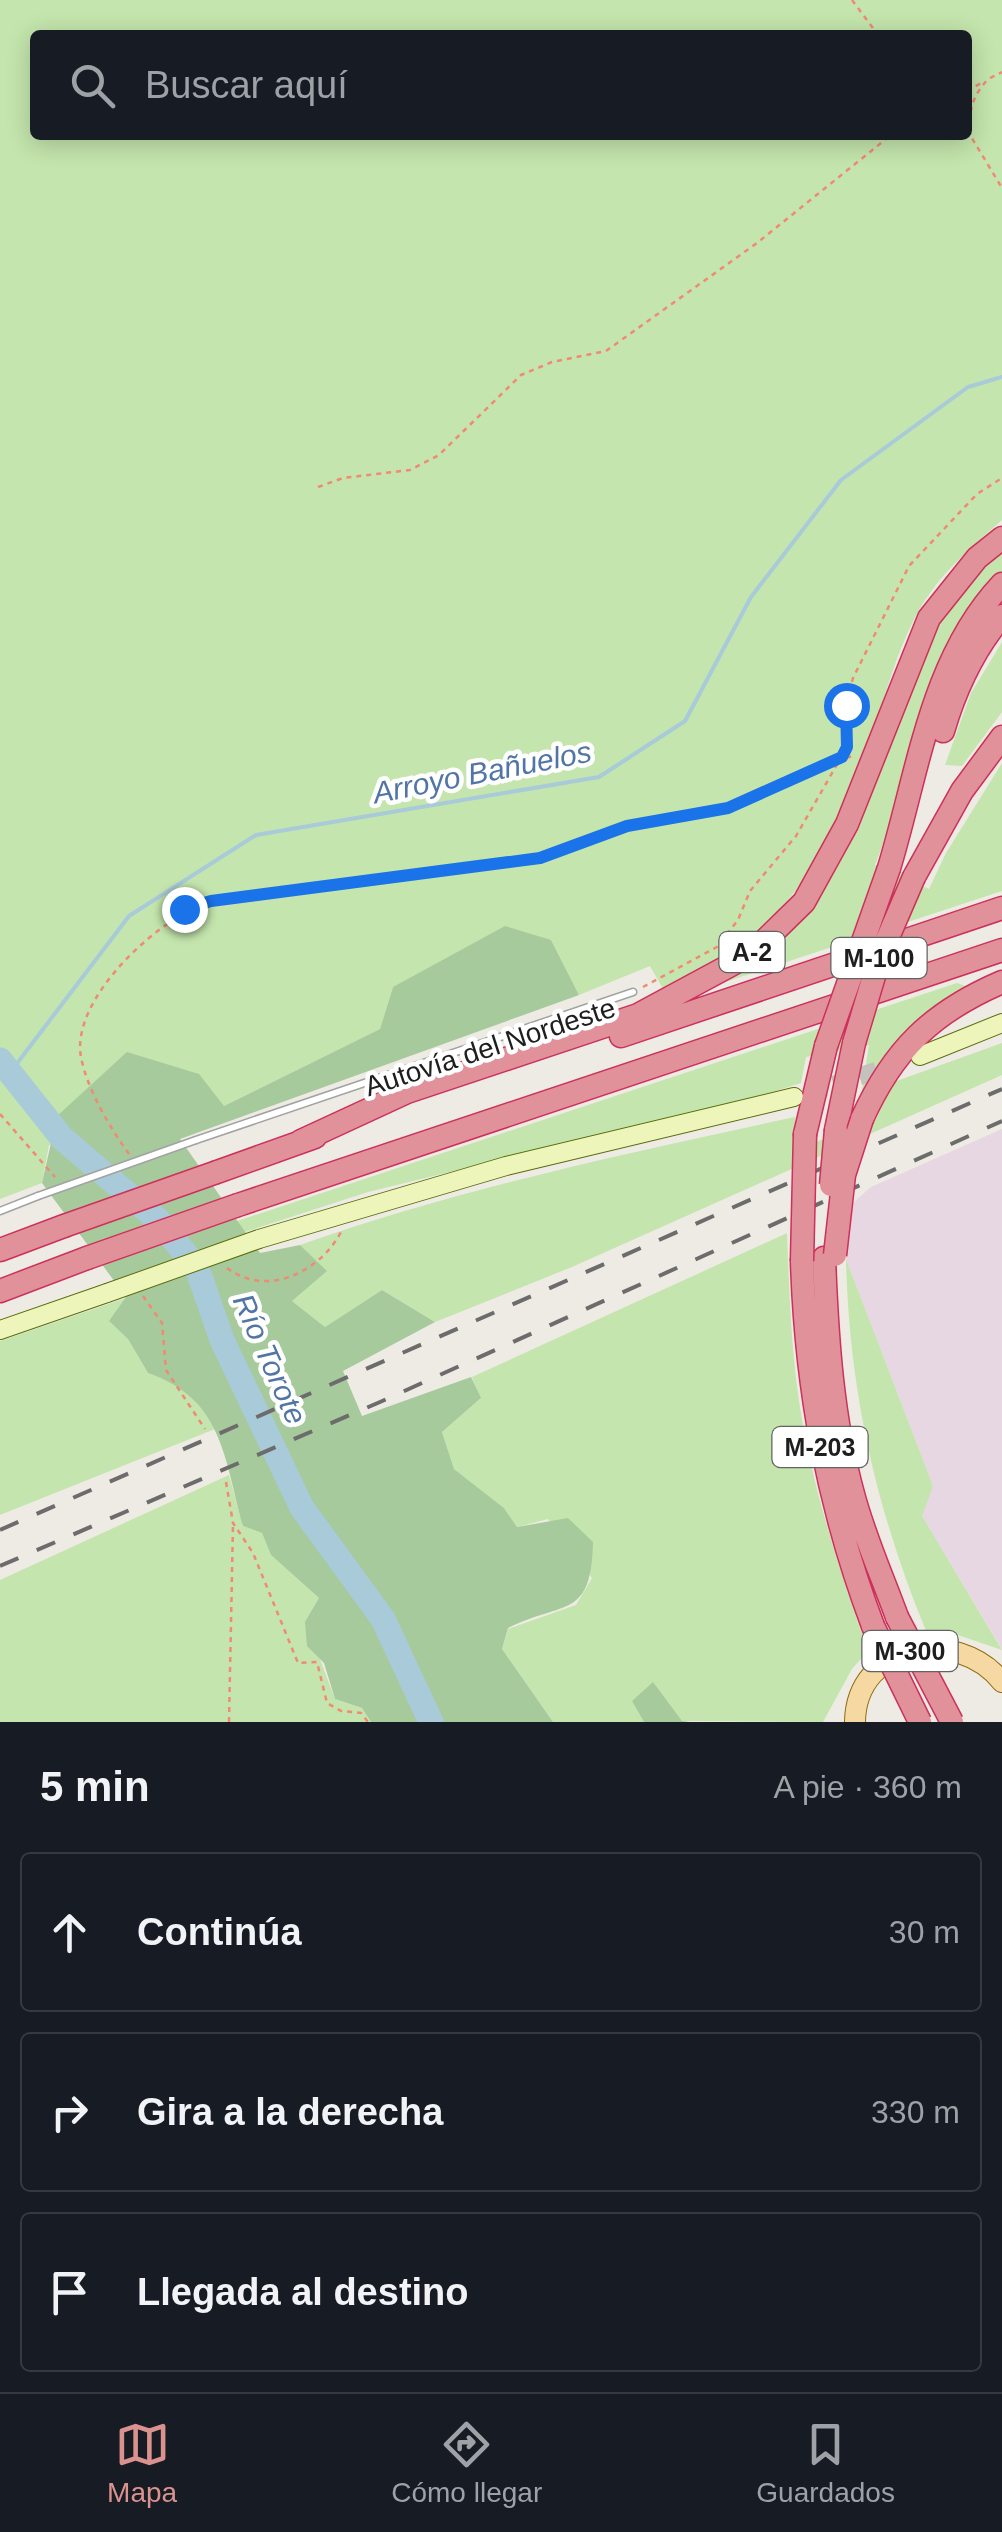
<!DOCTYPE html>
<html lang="es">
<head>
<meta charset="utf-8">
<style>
	:root { --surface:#171b24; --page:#242831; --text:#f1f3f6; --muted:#9ea1a6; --line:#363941; --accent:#da928e }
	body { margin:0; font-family:Arial,sans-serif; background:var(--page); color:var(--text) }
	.stop { position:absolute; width:30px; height:30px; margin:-22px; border:8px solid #1a73e8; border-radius:50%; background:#fff }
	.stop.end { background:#1a73e8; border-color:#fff; box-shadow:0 2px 10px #0008 }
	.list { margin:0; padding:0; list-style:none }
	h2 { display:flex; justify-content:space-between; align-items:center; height:130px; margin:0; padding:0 40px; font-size:42px }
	h2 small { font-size:32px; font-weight:400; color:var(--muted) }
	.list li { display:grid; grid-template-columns:65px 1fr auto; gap:30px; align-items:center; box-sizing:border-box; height:160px; margin:0 20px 20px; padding:0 20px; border:2px solid var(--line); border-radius:10px }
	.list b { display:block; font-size:38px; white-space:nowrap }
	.list em { font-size:32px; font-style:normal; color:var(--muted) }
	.icon { flex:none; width:55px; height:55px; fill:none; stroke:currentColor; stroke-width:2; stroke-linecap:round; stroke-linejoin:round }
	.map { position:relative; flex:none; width:1002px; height:1722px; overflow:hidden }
	.search { position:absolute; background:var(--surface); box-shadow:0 5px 25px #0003; left:30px; right:30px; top:30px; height:110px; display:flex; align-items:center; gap:25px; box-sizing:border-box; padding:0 35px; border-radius:10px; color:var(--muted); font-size:38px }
	.sheet { height:670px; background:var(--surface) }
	nav { display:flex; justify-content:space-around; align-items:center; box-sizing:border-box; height:140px; border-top:2px solid var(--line); background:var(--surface); font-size:28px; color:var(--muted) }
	nav a { display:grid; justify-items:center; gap:5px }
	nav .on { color:var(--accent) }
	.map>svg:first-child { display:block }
	.industrial { fill:#e7d7e2 }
	.grass { fill:#c4e5ad; fill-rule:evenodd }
	.forest { fill:#a6ca9c }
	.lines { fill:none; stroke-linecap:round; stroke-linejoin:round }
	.stream { stroke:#a8cad9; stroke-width:4 }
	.river { stroke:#a8cad9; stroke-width:25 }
	.secondary-tunnel { stroke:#c4c2bc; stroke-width:18; stroke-dasharray:18 9; stroke-linecap:butt }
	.lane-casing { stroke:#a2a2a2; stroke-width:9 }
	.secondary-casing { stroke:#5b6d0c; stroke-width:20 }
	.primary-casing { stroke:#8d6c0b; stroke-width:22 }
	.highway-casing { stroke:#cd305a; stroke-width:25 }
	.path { stroke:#f08a74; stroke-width:2.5; stroke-dasharray:5 5; stroke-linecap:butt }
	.lane { stroke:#fff; stroke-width:6 }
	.secondary { stroke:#edf5bb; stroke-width:18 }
	.primary { stroke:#f5d8a2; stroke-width:20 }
	.highway { stroke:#e0919a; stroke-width:22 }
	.rail { stroke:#6c6c6c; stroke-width:4; stroke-dasharray:20 20; stroke-linecap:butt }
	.lane-bridge-casing { stroke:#a2a2a2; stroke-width:9; stroke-linecap:butt }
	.secondary-bridge-casing { stroke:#5b6d0c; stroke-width:20; stroke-linecap:butt }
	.highway-bridge-casing { stroke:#cd305a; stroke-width:25; stroke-linecap:butt }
	.lane-bridge { stroke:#fff; stroke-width:6 }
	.secondary-bridge { stroke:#edf5bb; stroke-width:18 }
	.highway-bridge { stroke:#e0919a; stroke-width:22 }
	.route { stroke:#1a73e8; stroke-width:12 }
	.labels { text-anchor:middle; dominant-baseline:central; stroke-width:9; stroke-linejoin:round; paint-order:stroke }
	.shield { fill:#fff; stroke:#626262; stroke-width:2.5 }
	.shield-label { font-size:25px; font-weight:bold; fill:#1e1e1e }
	.street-label { font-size:28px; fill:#1e1e1e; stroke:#fff }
	.water-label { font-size:30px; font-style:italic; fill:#5175a6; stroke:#fff }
</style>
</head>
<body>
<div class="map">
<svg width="1002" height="1722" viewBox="0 0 1002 1722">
	<rect width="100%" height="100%" fill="#eeebe4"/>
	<!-- industrial -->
	<path class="industrial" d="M1002,1129V1649L921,1515L933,1486L846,1259L853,1203L871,1187Z"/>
	<!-- grass -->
	<path class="grass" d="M0,0H1002V520C972,546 939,575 919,610C892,659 880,716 862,769C829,870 759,946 666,994L650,966L579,995L551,940L393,987L380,1029L224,1106L49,1145L42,1183L0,1199ZM35,35H967V135H35Z
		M1002,543V573C980,597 955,623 942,653C912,721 903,796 875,865L929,889L946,853L1002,763V891L716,985L796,920L933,626Z
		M1002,642V712L962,766L945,765L971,693Z
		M957,983L968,987L891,1049L862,1090L869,1045L806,1057L801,1083L756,1097L368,1192L245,1232L237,1221Z
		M1002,1043V1075L572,1267L435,1322L382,1290L325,1327L292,1301L326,1271L300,1245C462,1188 628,1153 795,1117L794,1150L876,1120L891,1083Z
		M787,1233C789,1288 791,1346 799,1401C812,1487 839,1569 868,1651L852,1669L823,1722L683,1721L632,1701L644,1722H553L502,1649L508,1629L576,1605L592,1578L548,1519L517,1527L504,1508L454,1469L442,1432L480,1399L472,1377Z
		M846,1259L933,1486L922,1516L1002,1650L952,1633L926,1631C876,1509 849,1390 846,1259Z
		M126,1298L110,1322L128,1339L148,1373C183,1385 196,1398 215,1429L0,1515V1341Z
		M229,1475L243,1526L262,1533L271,1555L319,1598L306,1622L335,1699L362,1708L371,1722H0V1580Z"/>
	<!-- forest -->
	<path class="forest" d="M505,926L551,940L579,995L180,1139L260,1253L300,1245L327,1271L292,1301L325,1327L382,1290L435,1322L343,1371L362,1416L471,1377L481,1398L442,1432L454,1469L504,1508L517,1527L568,1518L593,1542C591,1620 565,1600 508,1628L502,1649L553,1722H371L362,1708L335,1699L324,1663L307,1646L305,1622L319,1598L271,1555L262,1533L243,1526C224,1458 223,1399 148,1373L128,1339L109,1321L126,1297L42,1183L57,1116L127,1052L199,1074L224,1106L380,1029L393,987Z
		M653,1682L682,1721L690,1722H644L632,1701Z"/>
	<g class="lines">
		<!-- stream -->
		<path class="stream" d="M12,1070L129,916L256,835L599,777L685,721L751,597L841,480L968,387L1002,377"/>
		<!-- river -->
		<path class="river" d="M0,1060L62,1138L157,1219L197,1268L222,1340L302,1508L383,1619L431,1722"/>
		<!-- secondary-tunnel -->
		<path class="secondary-tunnel" d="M808,1093L898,1064"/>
		<defs>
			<path id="lane" d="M196,1140L633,992
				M0,1211L38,1196"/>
			<path id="secondary" d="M920,1056L1002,1023
				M259,1239L506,1166L794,1097
				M0,1330L107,1293"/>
			<path id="primary" d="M855,1722C856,1643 958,1626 1002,1682"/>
			<path id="highway" d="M943,731C955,690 974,649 1002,616
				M889,868C918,773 931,659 1002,584
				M914,877L962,791L1002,737
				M621,1036L1002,908
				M862,1119C893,1050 932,1012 1002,982
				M836,1130L854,1043
				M805,1134L826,1046
				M301,1141L407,1092L638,1015L751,954L804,902L847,824L929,618L977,558L1002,538
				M217,1172L315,1137
				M238,1205L1002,950
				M0,1250L64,1226
				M824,1258C827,1337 832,1417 853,1494C864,1536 882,1576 897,1617
				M802,1261C806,1389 828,1506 873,1626
				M0,1291L87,1258"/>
		</defs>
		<!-- lane casing -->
		<use href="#lane" class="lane-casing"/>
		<!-- secondary casing -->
		<use href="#secondary" class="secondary-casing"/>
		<!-- primary casing -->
		<use href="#primary" class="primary-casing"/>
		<!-- highway casing -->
		<use href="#highway" class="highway-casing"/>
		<!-- path -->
		<path class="path" d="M852,0L878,35
			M990,78L1002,72
			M967,91L983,82
			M967,130L1002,188
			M970,132C969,109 972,97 988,79
			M318,487L343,478L410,470L439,455L521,375L552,362L606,351L757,243L891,135
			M643,987L717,947L738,920L750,891L796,836L847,747L846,705L853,678L909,566L977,494L1002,478
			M0,1114L55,1177
			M129,1154C110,1128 87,1089 81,1057C70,998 161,916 211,901L540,858L627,826L728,808L818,766L853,756
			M227,1268C267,1298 320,1272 341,1232
			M143,1296L162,1323L166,1370L205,1429
			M226,1482L233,1523L253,1553L298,1663L317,1662L327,1703L341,1711L361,1713L368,1722
			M229,1722L233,1524"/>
		<!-- lane -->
		<use href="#lane" class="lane"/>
		<!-- secondary -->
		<use href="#secondary" class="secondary"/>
		<!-- primary -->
		<use href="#primary" class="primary"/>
		<!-- highway -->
		<use href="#highway" class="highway"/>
		<!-- rail -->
		<path class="rail" d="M0,1530L1002,1089
			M0,1566L380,1402L1002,1121"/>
		<defs>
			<path id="lane-bridge" d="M38,1196L196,1140"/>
			<path id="secondary-bridge" d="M107,1293L259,1239"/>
			<path id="highway-bridge" d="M854,1043L880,956L914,877
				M826,1046L889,868
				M831,1185L836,1130
				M64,1226L217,1172
				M835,1255L844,1175L862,1119
				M87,1258L238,1205
				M802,1261L805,1134
				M897,1617L952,1722
				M873,1626L920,1722"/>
		</defs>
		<!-- lane-bridge casing -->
		<use href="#lane-bridge" class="lane-bridge-casing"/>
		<!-- secondary-bridge casing -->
		<use href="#secondary-bridge" class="secondary-bridge-casing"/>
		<!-- highway-bridge casing -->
		<use href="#highway-bridge" class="highway-bridge-casing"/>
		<!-- lane-bridge -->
		<use href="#lane-bridge" class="lane-bridge"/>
		<!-- secondary-bridge -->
		<use href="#secondary-bridge" class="secondary-bridge"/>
		<!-- highway-bridge -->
		<use href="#highway-bridge" class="highway-bridge"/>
	</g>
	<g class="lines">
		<!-- route -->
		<path class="route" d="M184,909L211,901L540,858L627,826L728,808L842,757L847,747L846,705"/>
	</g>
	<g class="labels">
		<!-- shield labels -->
		<g class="shield">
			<rect x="719.5" y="932" width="65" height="40" rx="8"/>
			<rect x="831.5" y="938" width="95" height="40" rx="8"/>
			<rect x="772.5" y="1427" width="95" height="40" rx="8"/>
			<rect x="862.5" y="1631" width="95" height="40" rx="8"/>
		</g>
		<g class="shield-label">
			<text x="752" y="952">A-2</text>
			<text x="879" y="958">M-100</text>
			<text x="820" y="1447">M-203</text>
			<text x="910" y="1651">M-300</text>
		</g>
		<!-- street labels -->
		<g class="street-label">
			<text transform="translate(490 1047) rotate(-18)">Autovía del Nordeste</text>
		</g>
		<!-- water labels -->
		<g class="water-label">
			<text transform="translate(482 772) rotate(-11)">Arroyo Bañuelos</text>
			<text transform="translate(270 1359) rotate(66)">Río Torote</text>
		</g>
	</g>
</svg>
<div class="stop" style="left:846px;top:705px"></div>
<div class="stop end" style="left:184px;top:909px"></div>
<div class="search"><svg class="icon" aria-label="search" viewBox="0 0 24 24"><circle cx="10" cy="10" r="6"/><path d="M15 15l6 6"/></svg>Buscar aquí</div>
</div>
<section class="sheet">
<h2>5 min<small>A pie · 360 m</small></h2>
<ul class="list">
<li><svg class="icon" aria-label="ahead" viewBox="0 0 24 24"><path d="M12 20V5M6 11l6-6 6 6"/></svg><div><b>Continúa</b></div><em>30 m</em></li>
<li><svg class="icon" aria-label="right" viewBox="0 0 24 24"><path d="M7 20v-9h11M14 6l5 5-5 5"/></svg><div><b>Gira a la derecha</b></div><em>330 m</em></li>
<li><svg class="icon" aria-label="arrive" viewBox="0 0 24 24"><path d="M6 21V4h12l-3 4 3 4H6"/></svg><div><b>Llegada al destino</b></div></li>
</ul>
</section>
<nav>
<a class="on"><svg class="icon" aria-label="map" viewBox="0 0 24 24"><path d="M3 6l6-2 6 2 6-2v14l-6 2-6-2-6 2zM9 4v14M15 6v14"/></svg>Mapa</a>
<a><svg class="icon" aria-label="directions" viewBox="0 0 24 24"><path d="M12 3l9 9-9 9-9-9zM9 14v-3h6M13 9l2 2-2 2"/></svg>Cómo llegar</a>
<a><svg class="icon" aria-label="saved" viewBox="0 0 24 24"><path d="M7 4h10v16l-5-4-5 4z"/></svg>Guardados</a>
</nav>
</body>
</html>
